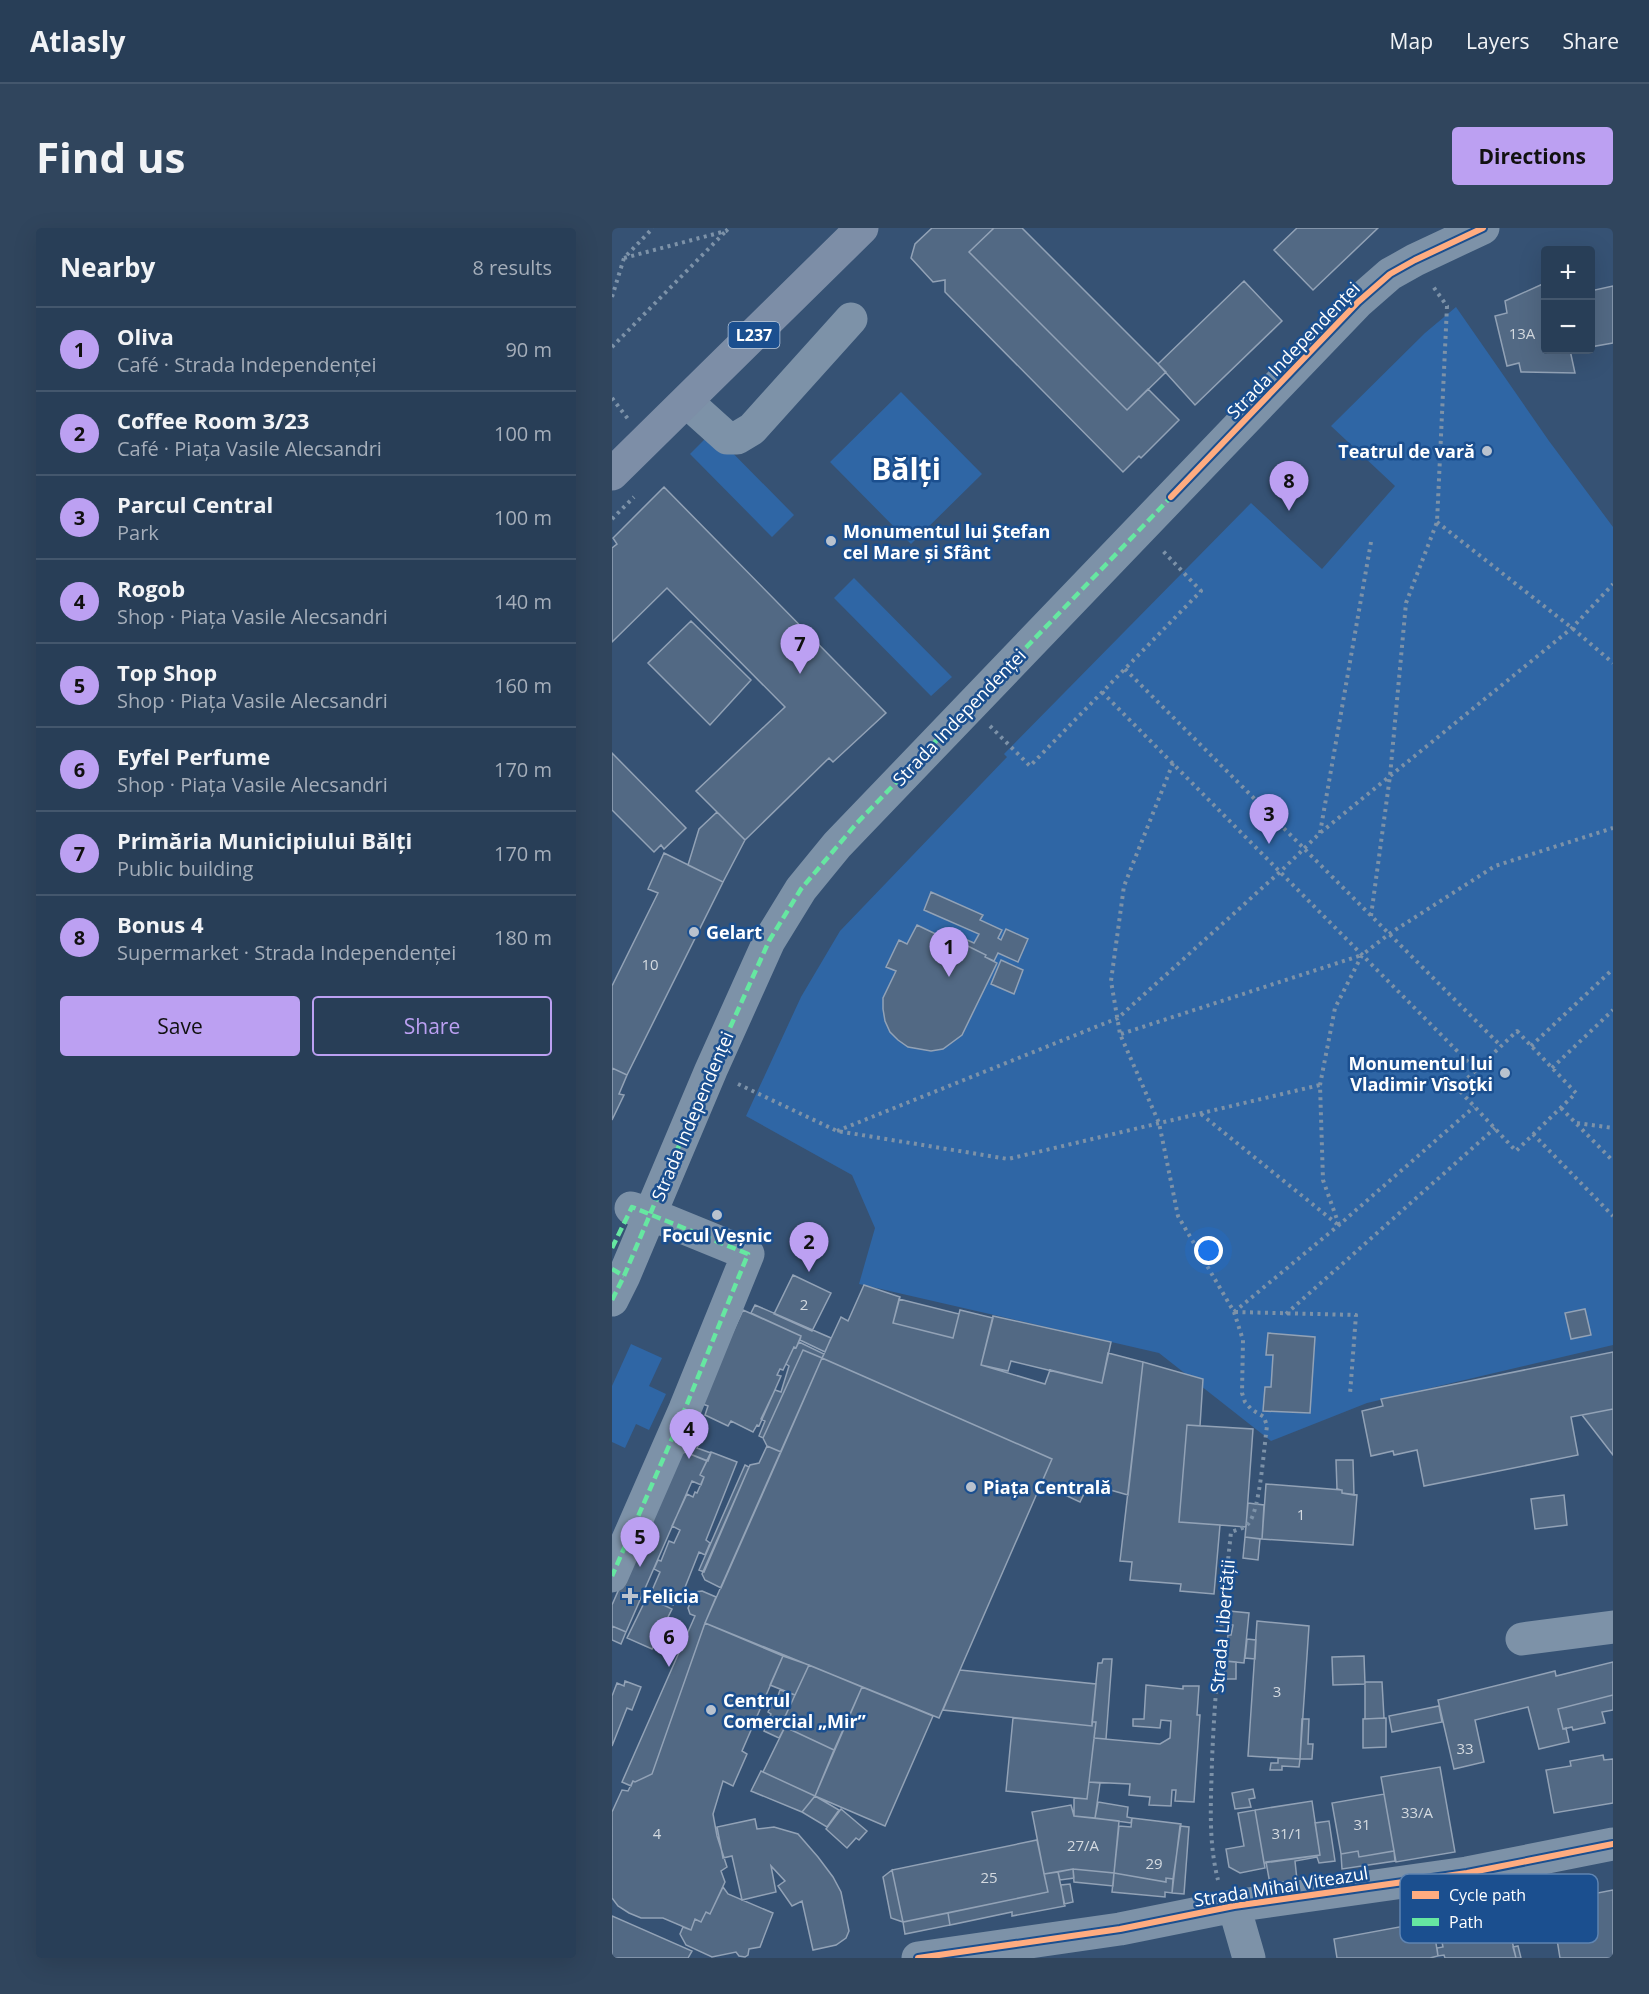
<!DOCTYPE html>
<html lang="en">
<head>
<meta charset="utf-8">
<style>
	:root { --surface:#283e57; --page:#30455d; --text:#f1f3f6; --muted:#a5aeba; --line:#44576d; --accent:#bca0f2 }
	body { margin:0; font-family:"Open Sans",sans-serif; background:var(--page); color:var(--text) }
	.controls { position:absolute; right:18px; top:18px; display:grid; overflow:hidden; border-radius:6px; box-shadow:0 6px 24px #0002 }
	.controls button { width:54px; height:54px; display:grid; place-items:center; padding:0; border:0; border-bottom:2px solid var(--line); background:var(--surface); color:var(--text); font:30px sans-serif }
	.you { position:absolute; left:597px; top:1023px; width:21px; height:21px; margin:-15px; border:4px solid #fff; border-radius:50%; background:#1a73e8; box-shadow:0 0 0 9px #1a73e833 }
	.badge { display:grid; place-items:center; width:39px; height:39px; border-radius:50%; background:var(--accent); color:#111; font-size:20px; font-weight:700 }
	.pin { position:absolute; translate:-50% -50px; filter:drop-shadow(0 2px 3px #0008) }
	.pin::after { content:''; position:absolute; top:32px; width:21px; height:18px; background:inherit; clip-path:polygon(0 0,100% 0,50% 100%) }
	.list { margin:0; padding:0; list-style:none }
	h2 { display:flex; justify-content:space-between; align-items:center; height:78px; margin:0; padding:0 24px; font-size:26px }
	h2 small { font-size:20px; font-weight:400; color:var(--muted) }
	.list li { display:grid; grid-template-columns:39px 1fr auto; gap:18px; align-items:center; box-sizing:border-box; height:84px; padding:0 24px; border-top:2px solid var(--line) }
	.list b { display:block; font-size:22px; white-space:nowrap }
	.list p { margin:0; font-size:20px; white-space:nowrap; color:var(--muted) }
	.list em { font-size:20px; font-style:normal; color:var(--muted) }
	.actions { display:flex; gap:12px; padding:18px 24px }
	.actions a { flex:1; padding:14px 0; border:2px solid var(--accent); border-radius:6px; text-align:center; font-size:21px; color:var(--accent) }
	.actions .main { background:var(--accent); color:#111 }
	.map { position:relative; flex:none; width:1001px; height:1730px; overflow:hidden; border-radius:6px }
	header { display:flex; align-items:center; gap:36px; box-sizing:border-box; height:84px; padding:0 30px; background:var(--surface); border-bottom:2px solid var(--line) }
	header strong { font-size:28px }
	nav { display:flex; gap:33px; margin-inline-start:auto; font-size:21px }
	.intro { display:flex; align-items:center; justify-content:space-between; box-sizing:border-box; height:144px; padding:0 36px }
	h1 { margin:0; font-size:42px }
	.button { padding:15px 27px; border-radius:6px; background:var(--accent); color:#111; font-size:21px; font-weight:700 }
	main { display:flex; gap:36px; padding:0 36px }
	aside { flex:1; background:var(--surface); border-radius:6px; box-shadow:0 6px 24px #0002 }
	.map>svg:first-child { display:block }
	.green { fill:#2f66a5 }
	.building { fill:#526984; stroke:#92a2b6; stroke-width:1.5 }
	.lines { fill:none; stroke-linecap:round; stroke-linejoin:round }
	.path { stroke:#7d92a8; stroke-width:4; stroke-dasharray:3 4.5; stroke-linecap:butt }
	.minor { stroke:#7d92a8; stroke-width:33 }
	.major { stroke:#7d8ea7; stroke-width:33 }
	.quiet { stroke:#66e7a1; stroke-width:4.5; stroke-dasharray:9 4.5; stroke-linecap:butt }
	.cycleway-casing { stroke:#1b4f8f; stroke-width:10 }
	.cycleway { stroke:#ffac80; stroke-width:6 }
	.poi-dot { fill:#b9c2ce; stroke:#1b4f8f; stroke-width:2 }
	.labels { text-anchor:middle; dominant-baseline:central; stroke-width:5; stroke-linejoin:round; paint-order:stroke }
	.number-label { font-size:15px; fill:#d4dae0 }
	.shield { fill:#1b4f8f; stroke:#bbcadd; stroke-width:1.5 }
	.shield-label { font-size:16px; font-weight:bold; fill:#fff }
	.street-label { font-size:18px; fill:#fff; stroke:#1b4f8f }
	.poi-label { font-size:18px; font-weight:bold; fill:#fff; stroke:#1b4f8f; text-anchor:start }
	.town-label { font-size:30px; font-weight:bold; fill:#fff; stroke:#1b4f8f }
	.key { fill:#1b4f8f; stroke:#5f84b1; stroke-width:1.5 }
	.key-label { font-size:16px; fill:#fff }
</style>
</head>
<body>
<header>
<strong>Atlasly</strong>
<nav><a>Map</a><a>Layers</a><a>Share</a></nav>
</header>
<div class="intro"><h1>Find us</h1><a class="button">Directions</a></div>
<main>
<aside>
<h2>Nearby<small>8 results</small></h2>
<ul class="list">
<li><span class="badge">1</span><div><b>Oliva</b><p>Café · Strada Independenței</p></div><em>90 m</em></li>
<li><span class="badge">2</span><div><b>Coffee Room 3/23</b><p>Café · Piața Vasile Alecsandri</p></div><em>100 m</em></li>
<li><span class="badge">3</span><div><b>Parcul Central</b><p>Park</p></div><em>100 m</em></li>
<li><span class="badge">4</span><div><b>Rogob</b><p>Shop · Piața Vasile Alecsandri</p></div><em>140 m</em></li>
<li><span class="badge">5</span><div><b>Top Shop</b><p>Shop · Piața Vasile Alecsandri</p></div><em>160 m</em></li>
<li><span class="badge">6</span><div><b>Eyfel Perfume</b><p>Shop · Piața Vasile Alecsandri</p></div><em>170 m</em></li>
<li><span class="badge">7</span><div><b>Primăria Municipiului Bălți</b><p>Public building</p></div><em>170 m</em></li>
<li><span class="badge">8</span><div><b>Bonus 4</b><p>Supermarket · Strada Independenței</p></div><em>180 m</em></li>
</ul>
<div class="actions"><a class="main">Save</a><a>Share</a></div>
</aside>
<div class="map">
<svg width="1001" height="1730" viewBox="0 0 1001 1730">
	<rect width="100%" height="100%" fill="#365274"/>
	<!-- green -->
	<path class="green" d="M844,79L937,213L1001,299V1117L755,1175L659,1213L547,1125L247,1056L263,1000L240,947L134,888L189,769L228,703L395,529L392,526L639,275L710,341L783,258L719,198L813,105Z
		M289,164L370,246L299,316L218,234Z
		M100,204L182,287L160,309L78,226Z
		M242,350L340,449L319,468L222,370Z
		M19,1116L50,1130L37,1158L54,1166L37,1202L24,1196L13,1220L0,1214V1158Z"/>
	<!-- building -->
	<path class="building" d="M320,0H382L357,24L515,182L536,161L567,192L529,230L527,228L511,244L333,64V52L321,54L299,30L303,16Z
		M382,0H410L554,144L515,182L357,24Z
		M685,0H766L701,62L662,22Z
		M632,53L670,93L583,177L546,136Z
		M933,55V122H958L963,145L909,144L907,135L895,138L883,88L895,85L893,73Z
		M1001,58V115L978,119V63Z
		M52,259L274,485L221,534L217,530L133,612L84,563L173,479L55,360L0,414V320L5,316L1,310Z
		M79,393L139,452L98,497L36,435Z
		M0,525L74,600L52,621L49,617L42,624L0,582Z
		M105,584L133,612L111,654L76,637L87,601Z
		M52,625L111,654L15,847L0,840V758L46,665L36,661Z
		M319,664L371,687L368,692L390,702L386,710L389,712L394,701L416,711L406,734L386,725L382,733L373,729L374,727L335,708L337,704L362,715L367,706L312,682Z
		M305,697L332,710L334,707L374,727L373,729L385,735L350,807L331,821L319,823L296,819L286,812L278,804L273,793L271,781V770L284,743L274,739L287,712L295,716Z
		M389,732L411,742L402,766L379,756Z
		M0,840L15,847L7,866L12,867L0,892Z
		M181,1047L219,1065L200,1103L162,1086Z
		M252,1057L288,1069L281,1095L341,1110L348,1082L381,1090L369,1137L433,1156L438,1142L490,1155L496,1125L531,1134L516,1267L477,1256L468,1274L429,1256L440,1231L210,1130L229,1089L236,1093Z
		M287,1071L347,1086L341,1110L281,1095Z
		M143,1077L219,1110L213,1124L188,1112L189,1108L139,1085Z
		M973,1081L979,1107L959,1111L953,1085Z
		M131,1082L189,1108L184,1120L182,1119L171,1142L168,1141L165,1147L169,1148L147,1198L145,1197L141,1204L119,1193L116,1198L93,1187L96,1178L88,1175Z
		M381,1088L499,1114L490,1155L399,1133L396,1143L369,1137Z
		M656,1105L703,1109L698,1185L651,1183L653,1159H659L661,1127H654Z
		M187,1114L212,1126L210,1130L191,1122L151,1210L147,1208L153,1193L149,1191L163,1162L169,1164L177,1138L174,1136L182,1119L184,1120Z
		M191,1122L210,1130L169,1224L155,1218L151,1210Z
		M1001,1124V1181L959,1189L966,1227L812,1258L805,1222L782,1227L781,1223L759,1228L750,1183L771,1178L769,1171Z
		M210,1130L440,1231L327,1490L93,1395Z
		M531,1134L591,1151L588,1198L575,1197L567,1294L608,1297L602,1366L568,1363L569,1356L518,1352L520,1334L508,1333Z
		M1001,1181V1227L970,1187Z
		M575,1197L641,1201L634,1299L567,1294Z
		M75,1211L87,1216L85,1220L99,1225L96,1233L73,1224L75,1221L71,1220Z
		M155,1218L169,1224L109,1360L93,1352L90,1346L138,1237L147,1235Z
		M73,1224L95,1233L88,1247L92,1249L89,1257L80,1253L14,1404L0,1398V1377L65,1228Z
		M99,1224L125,1234L94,1312L98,1315L93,1327L87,1324L68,1372L63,1370L61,1377L38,1367L48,1344L42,1341L46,1332L49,1333L57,1313L62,1315L68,1302L60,1298L75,1266L81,1269L83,1264L85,1265L92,1249L88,1247Z
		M724,1232H741L742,1267L730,1265V1262L725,1261Z
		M133,1237L137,1239L92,1344L87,1342Z
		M654,1256L730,1262V1265L745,1267L741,1317L650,1311Z
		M952,1267L955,1297L923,1301L919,1271Z
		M636,1275L652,1277L650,1311L633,1309Z
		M633,1309L648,1311L646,1332L631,1330Z
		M90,1363L104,1369L93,1395L40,1546L23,1554L21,1553L19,1558L10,1554L83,1388L78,1386L76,1380L83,1364Z
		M35,1369L60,1381L40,1421L15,1410Z
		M617,1383L637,1385L632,1435L613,1433L616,1407H619L621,1397L616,1396Z
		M645,1393L697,1398L688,1531L636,1528Z
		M93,1395L171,1428L130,1523L135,1526L121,1558L111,1553L101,1586L105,1608L115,1639L109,1643L113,1654L98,1686L94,1684L89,1694L83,1691L79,1702L51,1690H29L17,1685L6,1678L0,1670V1584L10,1562L16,1563L21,1553L23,1554L40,1546Z
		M0,1398L14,1404L9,1416L0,1412Z
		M635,1411L644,1412L643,1431L633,1430Z
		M171,1428L197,1437L183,1467L158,1457Z
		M752,1428L753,1456L721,1457L720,1429Z
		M491,1431H500L494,1511L482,1510L484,1494H480L486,1435H490Z
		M613,1433L624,1434V1451H612Z
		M1001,1434V1467L946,1481L951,1501L954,1500L957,1514L927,1521L916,1479L863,1492L872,1534L842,1541L826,1472L943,1443L944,1448Z
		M197,1437L250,1459L222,1522L173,1499L174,1497L170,1495Z
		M348,1442L484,1456L480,1498L331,1482Z
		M13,1453L29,1459L20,1482L15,1480L0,1518V1468L5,1455L12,1458Z
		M753,1454H770L772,1490L753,1491Z
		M534,1457L571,1461V1458H587L585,1487H588L582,1574L563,1573L564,1562H560L559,1578L537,1577L538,1569L517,1567L518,1556L477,1554L482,1510L548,1516L558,1510L559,1493L549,1492L548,1500L521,1498V1491H532Z
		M250,1459L321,1488L273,1598L203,1568Z
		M168,1462L183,1467L171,1493L158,1488L159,1486L156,1484L161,1474H164Z
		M1001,1467V1482L990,1484L993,1495L961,1502L960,1499L951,1501L946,1481Z
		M827,1478L830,1494L780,1504L777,1488Z
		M158,1488L171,1493L170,1495L174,1497L167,1510L152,1503Z
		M401,1490L480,1498V1494H484L475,1571L394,1563Z
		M774,1490V1519L751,1520V1491Z
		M690,1491H697L696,1516H701L700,1531H688Z
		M173,1499L222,1522L203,1568L151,1544Z
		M991,1527L992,1532L1001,1531V1575L942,1585L934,1542L959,1538L958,1533Z
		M666,1530L688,1531L687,1539L670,1538V1542H658L659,1535H666Z
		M828,1539L843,1624L784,1634L769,1549Z
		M149,1543L151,1544L203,1568L190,1584L139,1563Z
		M477,1554L488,1555L483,1590L462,1588V1570L475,1571Z
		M641,1561L643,1570L637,1571L639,1579L623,1581L620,1565Z
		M772,1566L782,1623L747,1629L746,1623L729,1626L720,1575Z
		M203,1568L227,1582L215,1599L190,1584Z
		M700,1573L708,1627L652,1635L643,1582Z
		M486,1574L516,1579L515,1589L520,1590L519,1595L483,1590Z
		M459,1577L462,1588L507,1593L502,1645L461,1641L432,1646L420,1584Z
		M229,1581L255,1603L247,1612L244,1610L235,1620L214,1601Z
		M643,1582L653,1640L628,1645L617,1639L614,1621L632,1618L626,1585Z
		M520,1590L569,1596L561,1651L554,1650V1654L502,1645L507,1598L519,1599Z
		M143,1591L145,1601L162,1599L186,1606L206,1629L221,1649L229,1664L237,1703L234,1710L224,1717L201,1722L190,1673L180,1678L166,1658L173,1653L159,1638L164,1664L130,1672L120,1628L111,1630L105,1599Z
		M717,1593L723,1633L707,1635L705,1629L683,1633L685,1652L658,1656L654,1634L708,1627L703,1595Z
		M568,1598L577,1599L572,1666L560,1665Z
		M425,1612L436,1664L291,1694L280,1642Z
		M746,1623L747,1629L782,1623L783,1633L730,1641L729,1626Z
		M461,1641L462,1650L448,1652L446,1644Z
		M461,1641L502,1645L501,1658L462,1654Z
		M280,1642L291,1694L279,1690L271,1649Z
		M446,1644L453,1678L400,1688V1684L338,1697L336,1685L436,1664L432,1646Z
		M502,1645L554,1654V1650L561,1651L560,1665L553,1664V1669L500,1664Z
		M458,1656L461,1674L452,1676L449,1657Z
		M111,1659L116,1666L161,1685L148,1719L137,1721L136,1727L133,1729L127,1728L124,1724L100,1729L74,1717L68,1706L71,1699L79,1702L83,1691L89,1694L94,1684L98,1686Z
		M1001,1662V1730H948L939,1674Z
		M868,1682L871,1696L895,1691L904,1730H833L832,1727L826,1728L825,1720L831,1719L825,1691Z
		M336,1685L338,1697L293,1706L291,1694Z
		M0,1688L80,1723L76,1730H0Z
		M814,1694L816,1704L822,1703L826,1728L818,1730H725L722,1711Z
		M906,1718L909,1730H904L901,1719Z"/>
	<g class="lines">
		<!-- path -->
		<path class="path" d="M12,30L114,3L117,0
			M0,69L12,30L41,0
			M0,119L114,3
			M0,170L16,191
			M0,291L22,269
			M825,294L960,400L1001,435
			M513,441L889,818
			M490,464L864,842
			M378,498L418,538L589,363L550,322
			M561,535L512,658L499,753L508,806L547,895L566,988L622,1084L631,1112L630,1165L633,1174L639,1181L652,1189L655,1198C652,1218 648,1284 636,1296C633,1300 624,1302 619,1304C611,1380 603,1456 600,1533C599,1573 596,1613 606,1652
			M708,605L759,314
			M759,688L778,548L794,375L825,294L835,78L820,57
			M905,803L964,865L904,923L845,860Z
			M509,806L750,727
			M919,818L1001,741
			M940,840L1001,782
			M126,856L225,903L396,931L708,857
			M949,880L1001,933
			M589,886L725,996
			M965,895L1001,900
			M225,903L506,790L669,643L708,605L960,400L1001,356
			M921,906L1001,988
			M727,997L711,952L708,857L723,780L750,727L777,706L883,638L1001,600
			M622,1084L727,997L862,879
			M623,1084L744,1087L738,1166
			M674,1086L883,900"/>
		<!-- minor -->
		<path class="minor" d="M75,174L115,210H125L140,201L239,91
			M0,1072L12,1048L99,842L157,713L189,661L225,617L746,74L778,46L803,32L871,0
			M0,1348L73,1181L136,1026L38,986L19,980
			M910,1411L1001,1399
			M622,1678L637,1730
			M306,1730L508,1701L622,1678L855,1645L1001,1616"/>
		<!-- major -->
		<path class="major" d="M0,246L250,0"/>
		<!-- quiet -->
		<path class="quiet" d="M0,1020L20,979L136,1026L73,1181L0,1348
			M0,1041L12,1048
			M0,1072L12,1048L99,842L157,713L189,661L245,595L559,269"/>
		<defs>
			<path id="cycleway" d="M559,269L746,74L778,46L803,32L871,0
				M306,1730L508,1701L622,1678L855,1645L1001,1616"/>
		</defs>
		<!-- cycleway casing -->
		<use href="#cycleway" class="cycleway-casing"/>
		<!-- cycleway -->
		<use href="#cycleway" class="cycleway"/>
	</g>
	<!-- markers -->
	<g class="poi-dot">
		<circle cx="875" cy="223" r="6"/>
		<circle cx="219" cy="313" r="6"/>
		<circle cx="82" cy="704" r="6"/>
		<circle cx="893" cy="845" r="6"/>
		<circle cx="105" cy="987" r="6"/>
		<circle cx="359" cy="1259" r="6"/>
		<path d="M15 1359h6v6h6v6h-6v6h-6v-6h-6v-6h6z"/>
		<circle cx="99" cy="1482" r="6"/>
	</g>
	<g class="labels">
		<!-- number labels -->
		<g class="number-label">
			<text x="910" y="105">13А</text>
			<text x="38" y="736">10</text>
			<text x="192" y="1076">2</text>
			<text x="689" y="1286">1</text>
			<text x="665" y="1463">3</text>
			<text x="853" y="1520">33</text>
			<text x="805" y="1584">33/A</text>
			<text x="750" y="1596">31</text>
			<text x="45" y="1605">4</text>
			<text x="675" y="1605">31/1</text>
			<text x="471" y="1617">27/A</text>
			<text x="542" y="1635">29</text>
			<text x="377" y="1649">25</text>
		</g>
		<!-- shield labels -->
		<rect class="shield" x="116.5" y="94" width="51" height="26" rx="4.5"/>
		<g class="shield-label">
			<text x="142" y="107">L237</text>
		</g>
		<!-- street labels -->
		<g class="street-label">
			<text transform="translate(681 122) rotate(-46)">Strada Independenței</text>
			<text transform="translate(347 489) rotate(-46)">Strada Independenței</text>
			<text transform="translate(80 888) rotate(-67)">Strada Independenței</text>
			<text transform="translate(610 1398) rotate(-85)">Strada Libertății</text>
			<text transform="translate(669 1658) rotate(-9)">Strada Mihai Viteazul</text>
		</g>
		<!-- poi labels -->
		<g class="poi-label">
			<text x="863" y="223" text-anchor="end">Teatrul de vară</text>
			<text x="231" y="303">Monumentul lui Ștefan<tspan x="231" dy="21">cel Mare și Sfânt</tspan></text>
			<text x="94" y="704">Gelart</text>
			<text x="881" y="835" text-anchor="end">Monumentul lui<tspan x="881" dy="21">Vladimir Vîsoțki</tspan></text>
			<text x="105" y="1007" text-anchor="middle">Focul Veșnic</text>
			<text x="371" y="1259">Piața Centrală</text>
			<text x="30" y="1368">Felicia</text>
			<text x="111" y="1472">Centrul<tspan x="111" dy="21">Comercial „Mir”</tspan></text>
		</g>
		<!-- town labels -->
		<g class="town-label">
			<text x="294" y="240">Bălți</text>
		</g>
	</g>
	<!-- legend -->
	<rect x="788" y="1646" width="198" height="69" rx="9" class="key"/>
	<rect x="800" y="1663" width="27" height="8" fill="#ffac80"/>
	<rect x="800" y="1690" width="27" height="8" fill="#66e7a1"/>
	<g class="key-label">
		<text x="837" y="1673">Cycle path</text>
		<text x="837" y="1700">Path</text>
	</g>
</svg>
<div class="controls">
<button>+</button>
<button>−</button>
</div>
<div class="you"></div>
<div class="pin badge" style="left:337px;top:749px">1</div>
<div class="pin badge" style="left:197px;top:1044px">2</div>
<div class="pin badge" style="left:657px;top:616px">3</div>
<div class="pin badge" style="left:77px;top:1231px">4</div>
<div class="pin badge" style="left:28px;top:1339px">5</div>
<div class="pin badge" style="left:57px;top:1439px">6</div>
<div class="pin badge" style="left:188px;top:446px">7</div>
<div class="pin badge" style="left:677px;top:283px">8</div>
</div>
</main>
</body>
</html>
